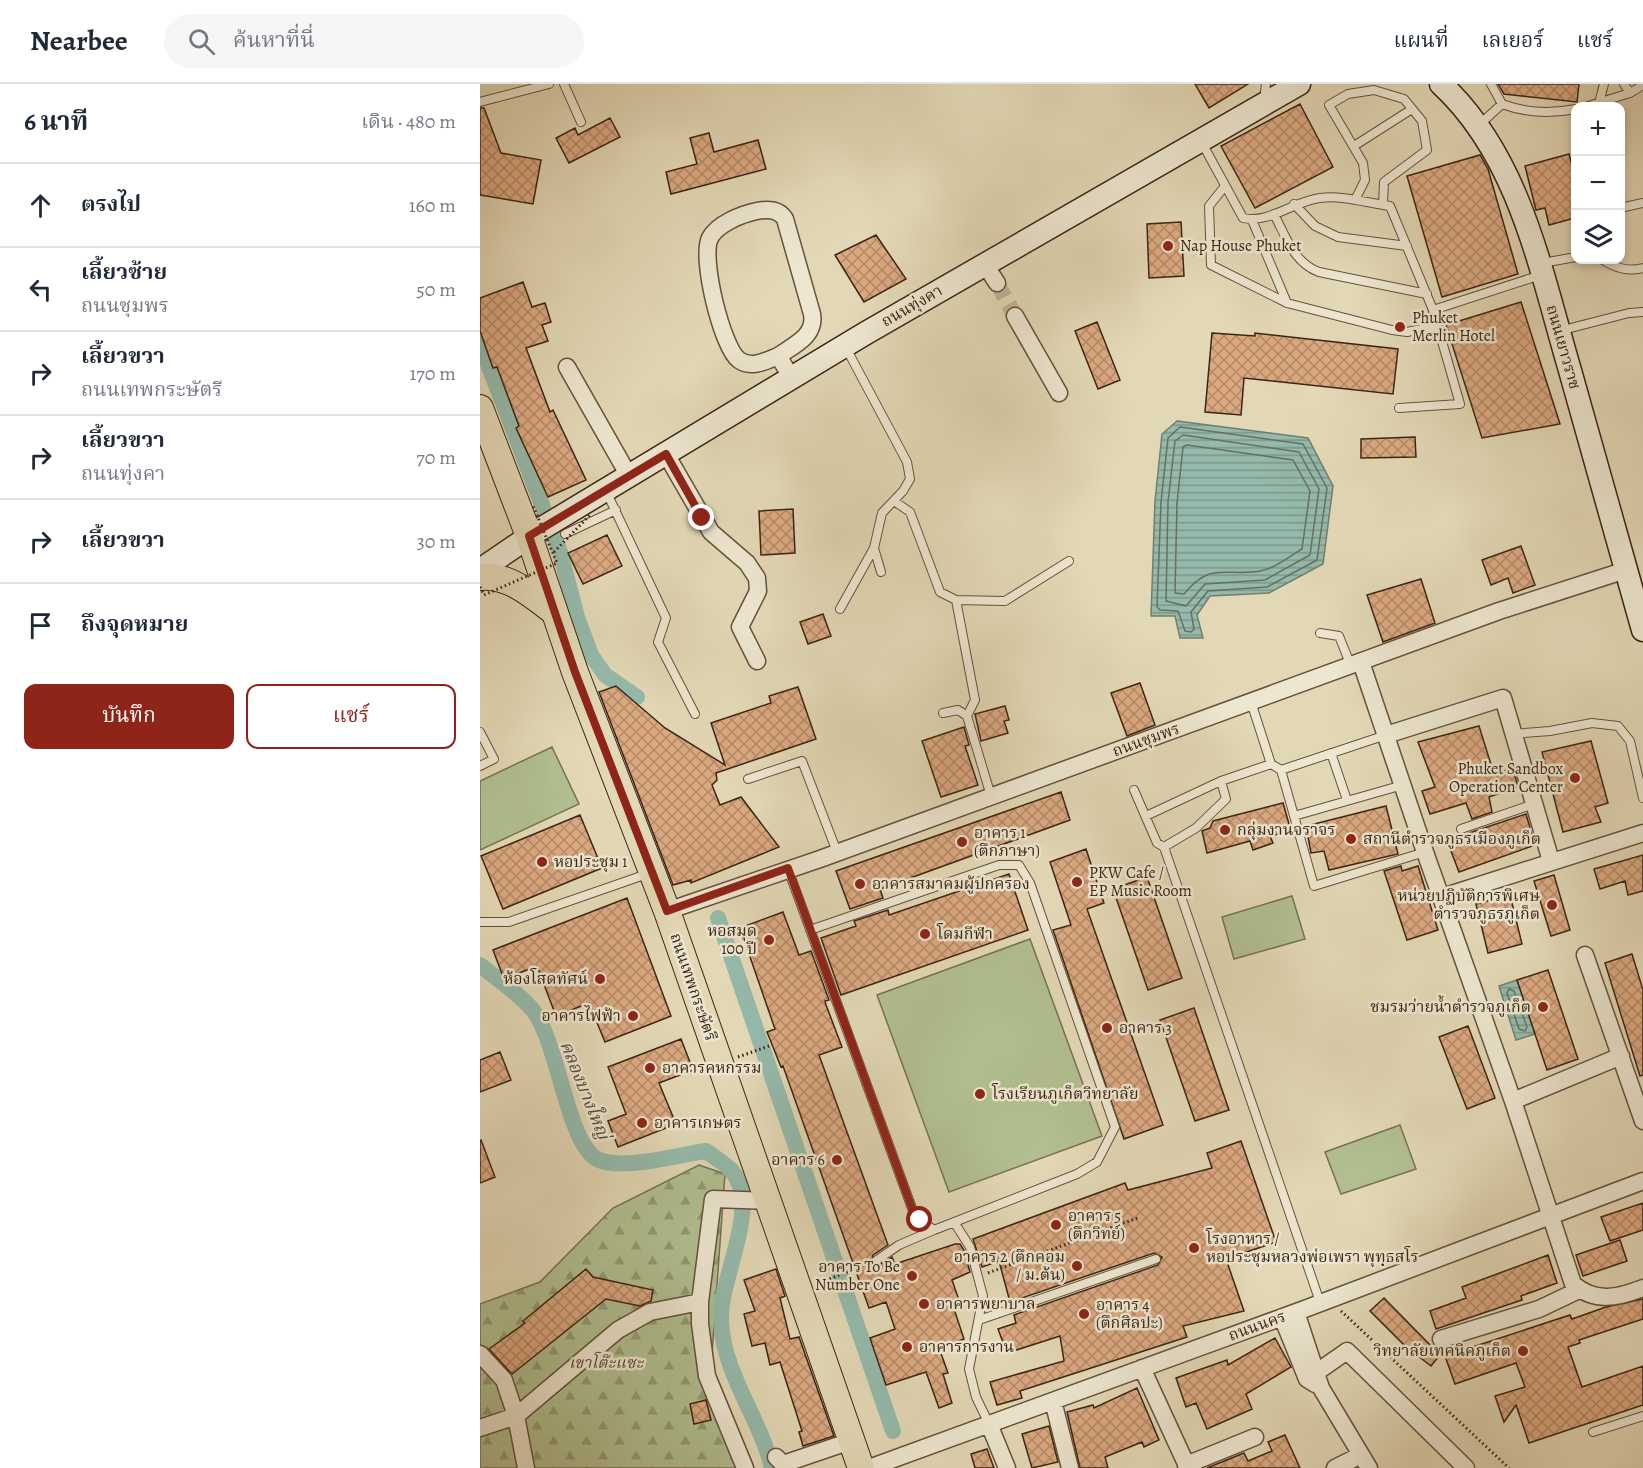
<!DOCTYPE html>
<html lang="th">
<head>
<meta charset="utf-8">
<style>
	:root { --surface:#fff; --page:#f6f6f7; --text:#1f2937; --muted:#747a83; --line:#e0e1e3; --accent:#8f2418 }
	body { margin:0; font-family:Alegreya,"Noto Serif Thai",serif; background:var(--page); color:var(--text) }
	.controls { position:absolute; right:18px; top:18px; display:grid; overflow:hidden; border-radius:12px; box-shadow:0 3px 9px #0003 }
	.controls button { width:54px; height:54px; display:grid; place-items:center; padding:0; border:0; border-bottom:2px solid var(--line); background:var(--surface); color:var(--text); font:30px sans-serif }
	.stop { position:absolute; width:18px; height:18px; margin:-14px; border:4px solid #8f2418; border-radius:50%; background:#fff }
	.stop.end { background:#8f2418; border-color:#fff; box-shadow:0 2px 6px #0008 }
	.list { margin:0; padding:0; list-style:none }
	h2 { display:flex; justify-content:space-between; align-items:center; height:78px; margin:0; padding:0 24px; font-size:26px }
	h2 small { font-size:20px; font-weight:400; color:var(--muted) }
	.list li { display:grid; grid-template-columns:39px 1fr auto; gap:18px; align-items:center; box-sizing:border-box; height:84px; padding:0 24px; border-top:2px solid var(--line) }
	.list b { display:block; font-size:22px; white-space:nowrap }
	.list p { margin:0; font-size:20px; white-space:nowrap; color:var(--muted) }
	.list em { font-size:20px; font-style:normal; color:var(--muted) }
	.actions { display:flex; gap:12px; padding:18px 24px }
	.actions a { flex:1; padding:14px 0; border:2px solid var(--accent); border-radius:12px; text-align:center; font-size:21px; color:var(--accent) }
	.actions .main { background:var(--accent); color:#fff }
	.icon { flex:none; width:33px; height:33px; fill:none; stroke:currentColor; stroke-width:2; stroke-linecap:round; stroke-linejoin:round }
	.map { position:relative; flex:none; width:1163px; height:1384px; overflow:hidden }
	header { display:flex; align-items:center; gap:36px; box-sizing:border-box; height:84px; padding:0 30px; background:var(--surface); border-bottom:2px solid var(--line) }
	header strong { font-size:28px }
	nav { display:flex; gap:33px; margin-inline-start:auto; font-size:21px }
	.search { width:420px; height:54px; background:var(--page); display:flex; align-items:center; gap:15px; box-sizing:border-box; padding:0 21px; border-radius:33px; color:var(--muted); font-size:22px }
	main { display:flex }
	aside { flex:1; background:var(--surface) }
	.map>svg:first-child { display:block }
	.forest { fill:url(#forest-firs); stroke:#767252; stroke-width:1.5 }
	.pitch { fill:#b1bf90; stroke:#767252; stroke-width:1.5 }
	.water { fill:url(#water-rules); stroke:#717e6f; stroke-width:1.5 }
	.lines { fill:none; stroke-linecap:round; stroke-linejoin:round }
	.shore { stroke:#686f60; stroke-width:1.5 }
	.canal { stroke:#95baab; stroke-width:16 }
	.building { fill:url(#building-cross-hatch); stroke:#3b2414; stroke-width:1.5 }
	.street-tunnel { stroke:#c1b496; stroke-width:16; stroke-dasharray:16 8; stroke-linecap:butt }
	.lane-casing { stroke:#65513c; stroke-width:10 }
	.street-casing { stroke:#65513c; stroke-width:19 }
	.secondary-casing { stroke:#3b2414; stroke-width:25 }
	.primary-casing { stroke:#3b2414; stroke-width:28 }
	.path { stroke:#3b2414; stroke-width:3; stroke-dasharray:1.5 3; stroke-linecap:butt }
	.lane { stroke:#ede6d0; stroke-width:8 }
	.street { stroke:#ede6d0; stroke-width:16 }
	.secondary { stroke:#ede6d0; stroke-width:22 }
	.primary { stroke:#e3d8b6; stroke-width:26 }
	.path-bridge { stroke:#3b2414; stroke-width:3; stroke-dasharray:1.5 3; stroke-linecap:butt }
	.route { stroke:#8f2418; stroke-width:8 }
	.poi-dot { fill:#8f2418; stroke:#ede6d0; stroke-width:2 }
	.labels { text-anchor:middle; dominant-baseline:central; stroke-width:5; stroke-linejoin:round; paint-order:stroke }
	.poi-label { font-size:16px; fill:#3b2414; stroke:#ede6d0; text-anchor:start }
	.street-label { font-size:16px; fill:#3b2414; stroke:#ede6d0 }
	.park-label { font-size:16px; font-style:italic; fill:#584b33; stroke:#ede6d0 }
	.water-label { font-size:18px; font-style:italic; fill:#524a3a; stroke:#ede6d0 }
</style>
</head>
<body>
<header>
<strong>Nearbee</strong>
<div class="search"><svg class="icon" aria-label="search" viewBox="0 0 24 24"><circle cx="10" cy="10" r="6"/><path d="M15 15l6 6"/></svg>ค้นหาที่นี่</div>
<nav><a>แผนที่</a><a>เลเยอร์</a><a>แชร์</a></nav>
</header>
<main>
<aside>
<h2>6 นาที<small>เดิน · 480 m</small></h2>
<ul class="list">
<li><svg class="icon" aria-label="ahead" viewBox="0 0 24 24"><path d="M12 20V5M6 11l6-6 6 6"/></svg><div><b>ตรงไป</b></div><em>160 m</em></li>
<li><svg class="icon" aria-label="left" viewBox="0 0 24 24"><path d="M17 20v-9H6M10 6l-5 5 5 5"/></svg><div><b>เลี้ยวซ้าย</b><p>ถนนชุมพร</p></div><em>50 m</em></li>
<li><svg class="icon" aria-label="right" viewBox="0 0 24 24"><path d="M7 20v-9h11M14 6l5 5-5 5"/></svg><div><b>เลี้ยวขวา</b><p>ถนนเทพกระษัตรี</p></div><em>170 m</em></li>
<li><svg class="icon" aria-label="right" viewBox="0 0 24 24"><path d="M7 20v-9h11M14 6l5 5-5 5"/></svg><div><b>เลี้ยวขวา</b><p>ถนนทุ่งคา</p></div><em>70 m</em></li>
<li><svg class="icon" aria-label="right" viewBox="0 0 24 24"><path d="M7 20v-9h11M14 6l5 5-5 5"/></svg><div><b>เลี้ยวขวา</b></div><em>30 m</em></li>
<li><svg class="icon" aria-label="arrive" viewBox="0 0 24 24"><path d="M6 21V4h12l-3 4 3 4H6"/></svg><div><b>ถึงจุดหมาย</b></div></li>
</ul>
<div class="actions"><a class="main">บันทึก</a><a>แชร์</a></div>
</aside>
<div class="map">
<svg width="1163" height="1384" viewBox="0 0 1163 1384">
	<defs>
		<pattern id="forest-firs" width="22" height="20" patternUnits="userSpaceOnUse" patternTransform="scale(1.5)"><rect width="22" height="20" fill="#b1bf90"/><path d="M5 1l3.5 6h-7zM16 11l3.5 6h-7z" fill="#919b74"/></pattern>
		<pattern id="water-rules" width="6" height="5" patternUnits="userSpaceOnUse" patternTransform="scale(1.5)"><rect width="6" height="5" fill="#95baab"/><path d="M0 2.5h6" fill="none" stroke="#7b978a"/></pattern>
		<pattern id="building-cross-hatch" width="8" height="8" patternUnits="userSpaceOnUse" patternTransform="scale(1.5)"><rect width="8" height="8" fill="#dba980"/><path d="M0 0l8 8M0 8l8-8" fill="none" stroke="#b38968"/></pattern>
	</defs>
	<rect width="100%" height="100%" fill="#e3d8b6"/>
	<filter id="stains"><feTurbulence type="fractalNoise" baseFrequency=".00333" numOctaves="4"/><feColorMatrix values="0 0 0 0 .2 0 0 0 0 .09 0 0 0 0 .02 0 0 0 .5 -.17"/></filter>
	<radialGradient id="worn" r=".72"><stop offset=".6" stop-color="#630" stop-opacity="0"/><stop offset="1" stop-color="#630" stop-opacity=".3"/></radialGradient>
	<!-- forest -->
	<path class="forest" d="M219,1081L245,1090L231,1284L269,1384H0V1220L60,1198L133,1124Z"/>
	<!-- pitch -->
	<path class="pitch" d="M72,663L99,720L0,766V697Z
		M812,812L825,855L754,875L742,833Z
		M550,855L622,1052L469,1108L397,911Z
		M920,1041L936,1085L861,1110L845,1068Z"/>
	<!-- water -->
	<path class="water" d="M697,337L828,354L853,402L843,480L789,509L730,512L717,531L723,554H700L695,532H671L675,417L682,350Z
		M1037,896L1055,950L1036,956L1019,902Z"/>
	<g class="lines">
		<!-- shore -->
		<path class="shore" d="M700,343L823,360L847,404L837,476L787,503L728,507L711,528L714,545L711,548L705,547L698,527L680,526L677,523L681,418L688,354Z
			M703,351L819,368L839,405L830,471L785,496L725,500L706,522L686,517L688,418L695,357Z
			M707,361L813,376L830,407L822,465C810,472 794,485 780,487C744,493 731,477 704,510L695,509L697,419L703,363Z
			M1029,905L1034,907L1047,943L1045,947L1039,945L1027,909Z"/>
		<!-- canal -->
		<path class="canal" d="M0,259L80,468L97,533L111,571L125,591L157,613
			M238,834L413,1347
			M0,881C17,895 38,909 52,925C78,956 87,1059 117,1075C141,1087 198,1071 226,1067C234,1073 244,1079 251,1086C283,1121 238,1196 241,1238C244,1291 280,1334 292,1384"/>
	</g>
	<!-- building -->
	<path class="building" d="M715,0H768L729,24Z
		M1018,0H1099L1097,18L1024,10Z
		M820,20L853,83L775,124L741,62Z
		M0,24H4L21,69L61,76L53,120L0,111Z
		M130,34L140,53L89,79L76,54L95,44L98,51Z
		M229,49L234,68L278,56L286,85L191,110L186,88L217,80L210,54Z
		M1089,70L1095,93V134L1069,141L1065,124L1056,126L1045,82Z
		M1000,71L1008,85L1038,190L962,213L927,92Z
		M701,138L704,192L669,194L667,140Z
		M396,151L426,195L384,218L355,171Z
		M43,198L52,223L65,219L71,238L62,241L68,257L46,264L70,328L73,326L106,396L68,413L36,344L39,342L17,283L13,284L0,247V214Z
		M1041,218L1080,340L1002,354L966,241Z
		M617,238L640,296L618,305L595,247Z
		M732,249L775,252V249L918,265L913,310L764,294L761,331L725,328Z
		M935,353L936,373L881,374V355Z
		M313,425L315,469L281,471L279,427Z
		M127,451L142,482L103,500L88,469Z
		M1041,462L1055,501L1033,509L1028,494L1011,501L1002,476Z
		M941,495L955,539L903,558L887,511Z
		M343,530L351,552L328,560L320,538Z
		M660,599L675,641L647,652L631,609Z
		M136,602L185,644L245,681L231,639L291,619L289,612L318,603L336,655L236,689L237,696L232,701L240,721L261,713L299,763L211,799V796L193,801L119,608Z
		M525,622L529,636L524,637L528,649L501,657L495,630Z
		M999,642L1014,690L1033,684L1038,703L1009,713L1012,728L992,735L986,719L950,730L942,707L955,703L938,658Z
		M484,643L489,661L485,662L498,701L461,713L442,657Z
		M1111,657L1128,719L1115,723L1121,738L1083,748L1062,668Z
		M581,708L590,736L400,805L403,814L370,825L356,787Z
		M803,719L811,747L790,752L793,759L773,766L770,757L727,769L722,747L730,744L733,737Z
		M906,722L918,770L849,786L844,767L831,769L826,742Z
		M1046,730L1055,761L979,788L966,754L983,751Z
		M100,731L122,784L23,825L1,772Z
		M606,765L624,819L607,825L683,1041L644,1055L573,846L591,841L570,778Z
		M1163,771V807L1148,811L1145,797L1120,805L1114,785Z
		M921,782L922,787L938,782L958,846L927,856L904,787Z
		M529,790L548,846L361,911L341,854L376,842L374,837L408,826L409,831Z
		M1074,791L1090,846L1071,852L1054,797Z
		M667,793L702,894L668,906L633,805Z
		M1030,811L1042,860L1008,869L996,820Z
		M147,814L191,932L125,958L109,919L76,932L57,882L24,895L13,866Z
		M303,828L319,871L331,867L349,916L345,917L346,921L362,963L339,971L408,1161L393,1171L391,1179L398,1182L412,1173L415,1180L475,1160H480L484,1166L490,1188L472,1196L481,1222L474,1225L484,1255L459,1264L468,1289L463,1290L472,1319L459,1324L446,1288L406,1301L390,1254L415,1245L406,1218L389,1224L303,982L301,983L287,948L295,945L260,844Z
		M1152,870L1163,906V991L1160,992L1125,879Z
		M1068,886L1098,975L1067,986L1037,896Z
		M714,924L749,1026L715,1037L680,936Z
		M988,942L1015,1014L987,1025L959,953Z
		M201,955L213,986L179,999L196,1040L138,1063L128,1037L146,1030L128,983Z
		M20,968L31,996L0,1008V976Z
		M1,1056L15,1093L0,1099V1057Z
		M761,1057L796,1158L746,1175L764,1227L703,1242L707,1253L540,1307L542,1314L517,1321L510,1298L584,1277L580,1252L527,1269L518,1245L536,1239L534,1231L678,1181L682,1173L674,1169L530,1218L519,1177L502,1183L493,1155L645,1099L648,1106L732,1084L727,1069Z
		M1163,1119V1146L1130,1157L1121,1133Z
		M1140,1156L1147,1177L1103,1192L1096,1171Z
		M1068,1171L1077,1199L1041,1212L1042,1216L956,1245L950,1227L986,1214L982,1203Z
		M106,1185L113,1193L173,1206L171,1217L160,1222L126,1215L32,1290L9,1265L45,1239L43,1237Z
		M296,1185L305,1212L300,1214L310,1255L319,1253L354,1352L323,1362L319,1348L322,1347L300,1278L290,1281L285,1259L272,1262L264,1230L275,1227L264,1196Z
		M904,1214L960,1271L951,1282L925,1262L890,1227Z
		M1163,1215V1235L1099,1256L1100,1259L1088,1263L1102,1303L1163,1282V1321L1049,1359L1036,1321L1024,1338L1015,1312L1045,1303L1036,1279L975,1300L965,1272L1090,1231L1092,1235L1126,1223Z
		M795,1254L811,1283L766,1310L772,1325L727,1345L716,1319L706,1323L696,1294L747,1276L748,1281Z
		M657,1304L679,1356L664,1363L662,1358L625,1373L628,1384H600L587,1328L613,1321L614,1324Z
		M226,1316L231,1336L214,1340L210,1320Z
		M569,1342L578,1378L552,1384L542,1350Z
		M805,1351L820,1384H727L764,1369L768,1377L792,1367L788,1358Z
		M507,1365L514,1384H495L491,1370Z"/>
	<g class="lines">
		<!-- street-tunnel -->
		<path class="street-tunnel" d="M517,199L535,232"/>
		<defs>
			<path id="lane" d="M84,0L101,38
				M786,0L785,8L789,14
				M1011,0L1022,20C1046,29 1070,30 1096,25
				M1144,0L1150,9L1163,1
				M0,18L69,0
				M1119,19L1124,0
				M1108,22L1150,9
				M999,41L1022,20
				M722,59L763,134C789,140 814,117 840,114C863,111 887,119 910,122L953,226L980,320L919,324
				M874,62L932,25
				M745,102L729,122L731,181L807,219L912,246L927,248L957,242
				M875,116L885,96L883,79L849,21L868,10L894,6L924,15L942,37L947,66L904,98L903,121
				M814,120L835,142L858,153L927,162
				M1140,124L1163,119
				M794,130C806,153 814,179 839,188L947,210
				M772,136L807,219
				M1123,176C1136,184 1148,188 1163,184
				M1062,179L1096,173
				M953,226L1061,191
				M1079,247L1149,229L1163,228
				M126,407L186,534L178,558L215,630
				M414,417L430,428L460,508L476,516L495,616L487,632L511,712
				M85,450L136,426
				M394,464L401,488
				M476,516L525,517L589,477
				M360,525L394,464L402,429L423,407L430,395L427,378L365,262
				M840,549L859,552L871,582
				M771,618L791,680L801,686L834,802L945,768
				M463,629L478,626L487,632
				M0,648L14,675L0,682
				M1033,650L1070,647L1112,639L1138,642L1150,657L1163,714
				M851,669L867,716
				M801,686L906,651
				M268,695L322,677L357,768
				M654,706L677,759L684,763L716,744L746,715L741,697L791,680
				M666,732L741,697
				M814,732L923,701
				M981,745L1054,720
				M684,763L840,1218
				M308,785L433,1127L440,1136L454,1146L597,1090L617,1078L635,1043L550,799L539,781H519L330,846
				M0,838H29L170,789
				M474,1138L490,1163L503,1212L489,1285L496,1313L509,1340
				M397,1176L419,1161L454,1146
				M499,1236L676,1175
				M1113,1348L1163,1332"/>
			<path id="street" d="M504,179L517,199
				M535,232L579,309
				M298,272C286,277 271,285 259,276C242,264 220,173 230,154C237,140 262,130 277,127C287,125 299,125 305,135L332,230C336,252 314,261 298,272L312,294
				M87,283L149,392
				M186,370L231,448L267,479L277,494L278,507L260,543L277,577
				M881,578L945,768L1033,1017L1093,1200C1115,1219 1138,1214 1163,1204
				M906,651L1023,614L1071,777
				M962,813L1163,749
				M187,827L340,775L1019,527L1146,486
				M1105,871L1163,1037
				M1033,1017L1141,972
				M220,1218L233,1115L288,1117
				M816,1228L841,1304L889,1384
				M802,1233L827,1295L835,1300
				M961,1255L1059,1225L1099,1206
				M0,1270L24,1296L36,1332L46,1384
				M662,1284L708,1384
				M827,1295L867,1267L986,1384
				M573,1317L590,1384
				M509,1340L527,1384
				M0,1344L36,1332L138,1246L170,1228L220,1218V1240L227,1292L265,1384
				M296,1373L302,1379H306L371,1357
				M706,1381L775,1353
				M389,1384L822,1226L1163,1097
				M855,1384L881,1371"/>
			<path id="secondary" d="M961,0C1039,72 1060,184 1089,283C1114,370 1138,458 1163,546
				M0,486L59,446L386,249L819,0"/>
			<path id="primary" d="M0,324L49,452L95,588L187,827L381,1384
				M0,493C28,490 52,511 73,527"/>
		</defs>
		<!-- lane casing -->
		<use href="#lane" class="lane-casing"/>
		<!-- street casing -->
		<use href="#street" class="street-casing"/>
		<!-- secondary casing -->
		<use href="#secondary" class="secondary-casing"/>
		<!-- primary casing -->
		<use href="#primary" class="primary-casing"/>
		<!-- path -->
		<path class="path" d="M258,973L292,961
			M508,1189L660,1133
			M337,1200L387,1180
			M861,1227L1029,1384"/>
		<!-- lane -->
		<use href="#lane" class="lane"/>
		<!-- street -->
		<use href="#street" class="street"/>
		<!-- secondary -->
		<use href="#secondary" class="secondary"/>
		<!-- primary -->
		<use href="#primary" class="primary"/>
		<!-- path-bridge -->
		<path class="path-bridge" d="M74,468L110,431
			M0,503L4,511L77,479L53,422"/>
	</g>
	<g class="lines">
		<!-- route -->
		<path class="route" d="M222,434L186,370L49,452L95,588L187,827L308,784L433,1127L440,1136"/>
	</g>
	<!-- markers -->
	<g class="poi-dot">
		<circle cx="688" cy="162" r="6"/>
		<circle cx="920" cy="243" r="6"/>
		<circle cx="1095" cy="694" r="6"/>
		<circle cx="745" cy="746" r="6"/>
		<circle cx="871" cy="755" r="6"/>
		<circle cx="482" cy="758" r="6"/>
		<circle cx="62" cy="778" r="6"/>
		<circle cx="597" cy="798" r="6"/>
		<circle cx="380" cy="800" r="6"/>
		<circle cx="1072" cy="821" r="6"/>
		<circle cx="445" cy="850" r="6"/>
		<circle cx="289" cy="856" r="6"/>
		<circle cx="120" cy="895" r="6"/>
		<circle cx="1063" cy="923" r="6"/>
		<circle cx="153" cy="932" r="6"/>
		<circle cx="627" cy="944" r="6"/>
		<circle cx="170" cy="984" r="6"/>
		<circle cx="500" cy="1010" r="6"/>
		<circle cx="162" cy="1039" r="6"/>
		<circle cx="357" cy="1076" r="6"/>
		<circle cx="576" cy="1141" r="6"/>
		<circle cx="714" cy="1164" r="6"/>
		<circle cx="597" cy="1182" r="6"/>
		<circle cx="432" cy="1192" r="6"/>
		<circle cx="444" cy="1220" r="6"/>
		<circle cx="604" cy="1230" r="6"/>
		<circle cx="427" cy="1263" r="6"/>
		<circle cx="1043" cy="1267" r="6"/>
	</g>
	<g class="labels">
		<!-- poi labels -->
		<g class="poi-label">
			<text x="700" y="162">Nap House Phuket</text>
			<text x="932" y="234">Phuket<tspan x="932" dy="18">Merlin Hotel</tspan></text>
			<text x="1083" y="685" text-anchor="end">Phuket Sandbox<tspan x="1083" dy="18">Operation Center</tspan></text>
			<text x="757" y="746">กลุ่มงานจราจร</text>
			<text x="494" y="749">อาคาร 1<tspan x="494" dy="18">(ตึกภาษา)</tspan></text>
			<text x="883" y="755">สถานีตำรวจภูธรเมืองภูเก็ต</text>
			<text x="74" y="778">หอประชุม 1</text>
			<text x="609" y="789">PKW Cafe /<tspan x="609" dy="18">EP Music Room</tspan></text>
			<text x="392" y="800">อาคารสมาคมผู้ปกครอง</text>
			<text x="1060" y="812" text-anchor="end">หน่วยปฏิบัติการพิเศษ<tspan x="1060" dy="18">ตำรวจภูธรภูเก็ต</tspan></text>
			<text x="277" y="847" text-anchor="end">หอสมุด<tspan x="277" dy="18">100 ปี</tspan></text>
			<text x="457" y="850">โดมกีฬา</text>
			<text x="108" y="895" text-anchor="end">ห้องโสดทัศน์</text>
			<text x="1051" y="923" text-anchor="end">ชมรมว่ายน้ำตำรวจภูเก็ต</text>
			<text x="141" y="932" text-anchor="end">อาคารไฟฟ้า</text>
			<text x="639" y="944">อาคาร 3</text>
			<text x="182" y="984">อาคารคหกรรม</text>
			<text x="512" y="1010">โรงเรียนภูเก็ตวิทยาลัย</text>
			<text x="174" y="1039">อาคารเกษตร</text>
			<text x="345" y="1076" text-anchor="end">อาคาร 6</text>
			<text x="588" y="1132">อาคาร 5<tspan x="588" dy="18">(ตึกวิทย์)</tspan></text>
			<text x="726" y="1155">โรงอาหาร /<tspan x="726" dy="18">หอประชุมหลวงพ่อเพรา พุทฺธสโร</tspan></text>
			<text x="585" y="1173" text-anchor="end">อาคาร 2 (ตึกคอม<tspan x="585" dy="18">/ ม.ต้น)</tspan></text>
			<text x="420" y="1183" text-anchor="end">อาคาร To Be<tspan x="420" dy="18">Number One</tspan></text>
			<text x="456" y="1220">อาคารพยาบาล</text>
			<text x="616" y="1221">อาคาร 4<tspan x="616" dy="18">(ตึกศิลปะ)</tspan></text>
			<text x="439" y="1263">อาคารการงาน</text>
			<text x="1031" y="1267" text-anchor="end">วิทยาลัยเทคนิคภูเก็ต</text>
		</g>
		<!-- street labels -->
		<g class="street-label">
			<text transform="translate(432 222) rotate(-30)">ถนนทุ่งคา</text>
			<text transform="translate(1083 263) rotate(74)">ถนนเยาวราช</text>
			<text transform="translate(666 656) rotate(-20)">ถนนชุมพร</text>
			<text transform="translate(213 903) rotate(71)">ถนนเทพกระษัตรี</text>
			<text transform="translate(777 1242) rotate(-20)">ถนนนคร</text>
		</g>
		<!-- park labels -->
		<g class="park-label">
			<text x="126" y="1279">เขาโต๊ะแซะ</text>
		</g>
		<!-- water labels -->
		<g class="water-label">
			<text transform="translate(105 1006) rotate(68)">คลองบางใหญ่</text>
		</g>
	</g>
	<rect width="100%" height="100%" filter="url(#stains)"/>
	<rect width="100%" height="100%" fill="url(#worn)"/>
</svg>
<div class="controls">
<button>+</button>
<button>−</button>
<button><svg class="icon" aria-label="layers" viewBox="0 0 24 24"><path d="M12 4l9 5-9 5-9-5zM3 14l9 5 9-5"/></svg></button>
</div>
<div class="stop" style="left:440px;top:1136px"></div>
<div class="stop end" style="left:222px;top:434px"></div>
</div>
</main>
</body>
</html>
